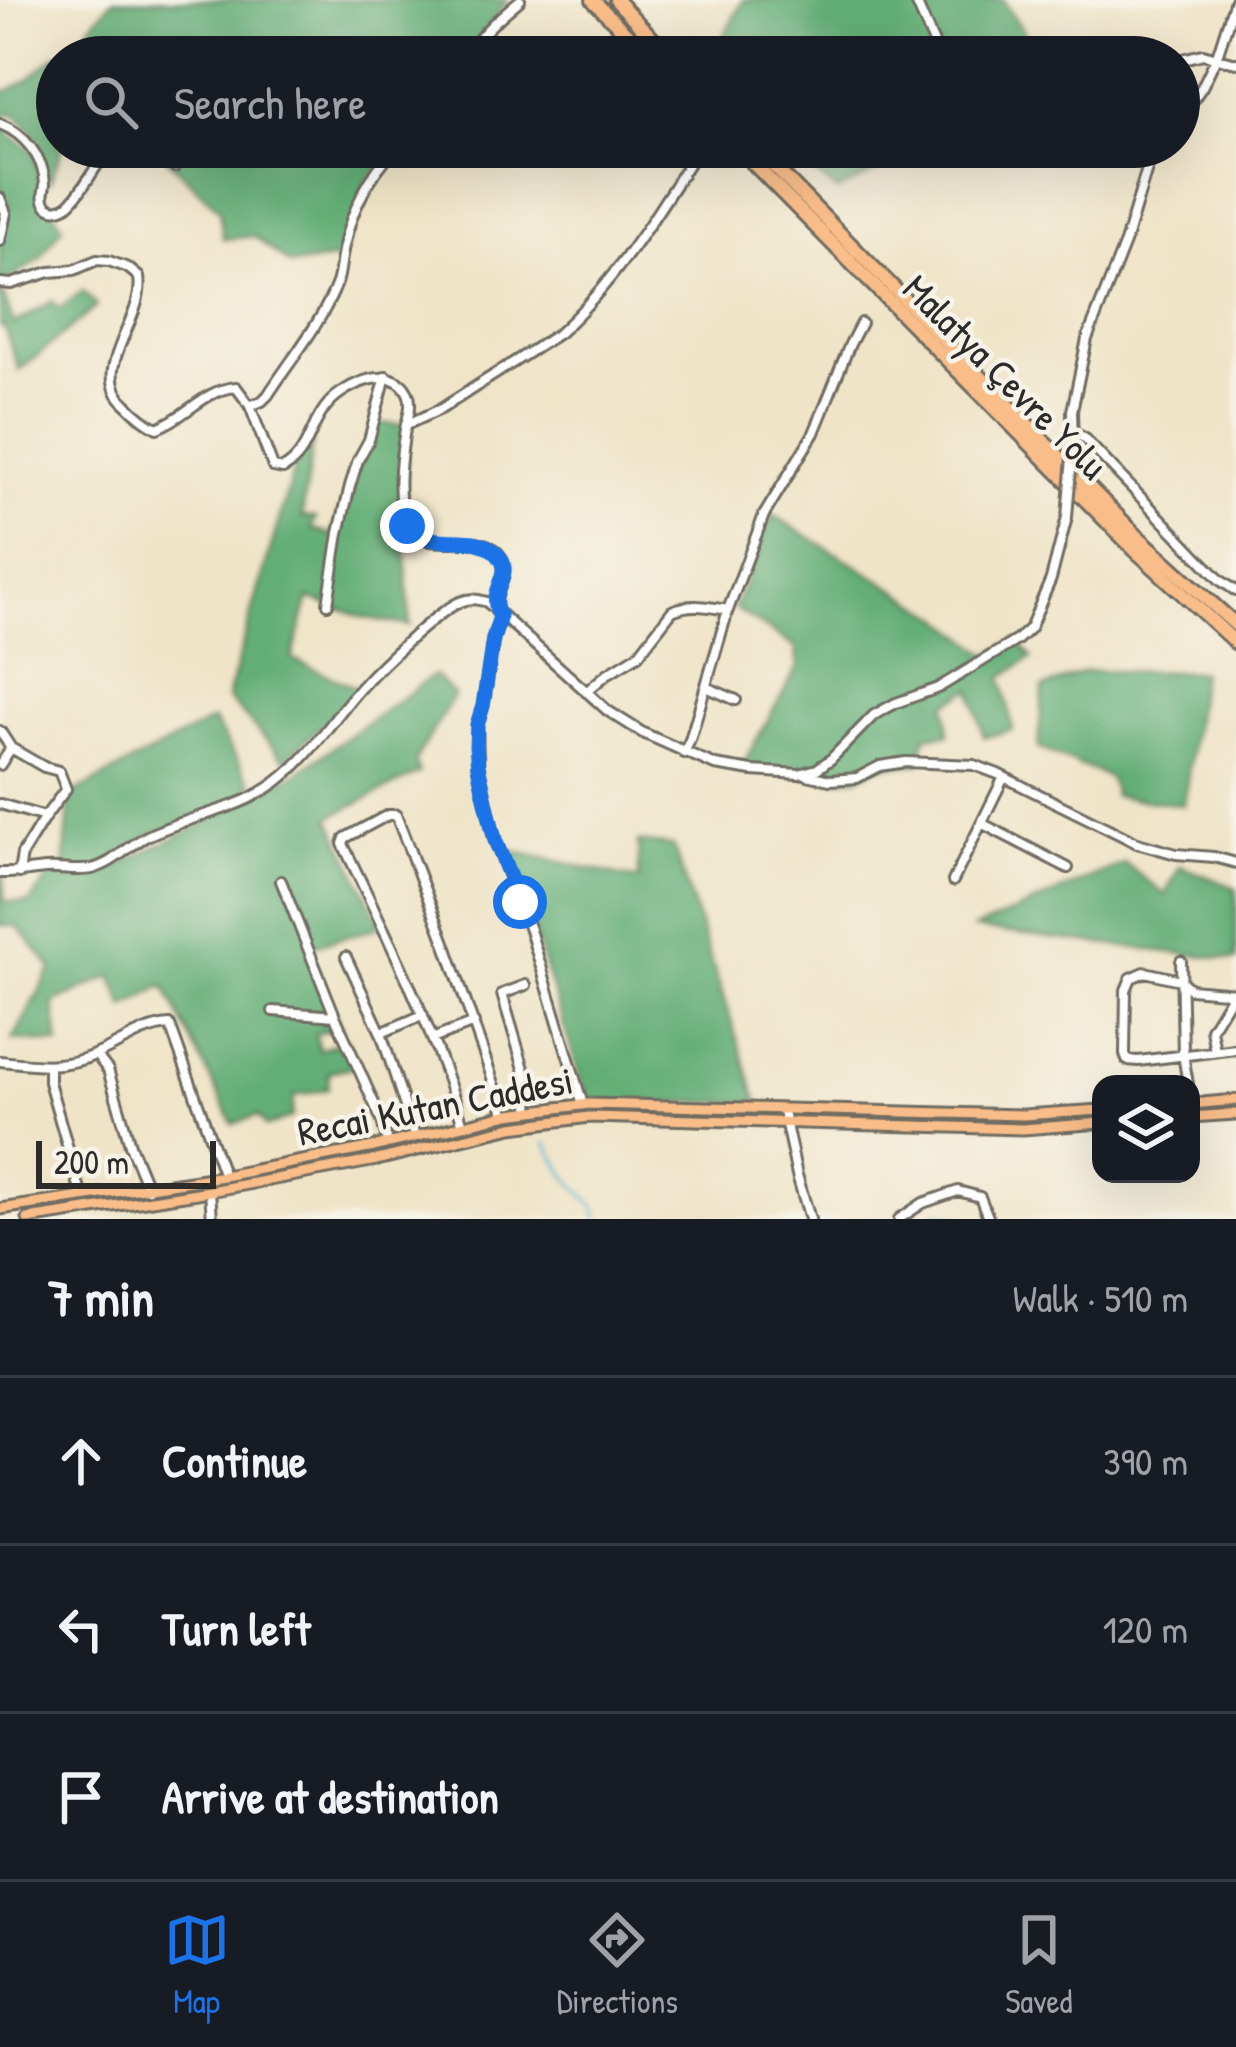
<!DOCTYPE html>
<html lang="en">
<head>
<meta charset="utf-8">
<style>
	:root { --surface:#171b24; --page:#242831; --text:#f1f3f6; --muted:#9ea1a6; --line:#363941; --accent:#1a73e8 }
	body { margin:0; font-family:"Patrick Hand",sans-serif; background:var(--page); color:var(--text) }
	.controls { position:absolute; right:36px; bottom:36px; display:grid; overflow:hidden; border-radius:24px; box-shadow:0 12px 48px #0002 }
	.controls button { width:108px; height:108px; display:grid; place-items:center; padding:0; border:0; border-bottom:3px solid var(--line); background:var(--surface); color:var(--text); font:60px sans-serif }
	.scale { position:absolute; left:36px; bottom:30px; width:180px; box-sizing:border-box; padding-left:12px; border:6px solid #2b2b2b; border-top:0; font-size:33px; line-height:42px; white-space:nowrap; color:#2b2b2b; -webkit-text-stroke:9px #f7f3e8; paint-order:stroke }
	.stop { position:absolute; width:36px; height:36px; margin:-27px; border:9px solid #1a73e8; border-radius:50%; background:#fff }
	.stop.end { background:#1a73e8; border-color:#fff; box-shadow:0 3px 12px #0008 }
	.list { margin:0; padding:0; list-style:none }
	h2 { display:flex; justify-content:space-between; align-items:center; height:156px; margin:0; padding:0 48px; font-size:51px }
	h2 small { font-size:39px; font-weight:400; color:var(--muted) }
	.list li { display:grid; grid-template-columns:78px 1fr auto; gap:36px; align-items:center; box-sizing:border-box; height:168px; padding:0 48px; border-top:3px solid var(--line) }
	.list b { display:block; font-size:45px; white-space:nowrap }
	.list em { font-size:39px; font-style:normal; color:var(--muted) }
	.icon { flex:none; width:66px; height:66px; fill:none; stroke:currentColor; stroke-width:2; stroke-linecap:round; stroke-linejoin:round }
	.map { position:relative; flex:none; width:1236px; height:1219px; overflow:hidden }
	.search { position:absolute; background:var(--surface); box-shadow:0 12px 48px #0002; left:36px; right:36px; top:36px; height:132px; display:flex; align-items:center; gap:30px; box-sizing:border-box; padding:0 42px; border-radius:66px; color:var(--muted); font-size:45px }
	.sheet { height:660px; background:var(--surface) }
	nav { display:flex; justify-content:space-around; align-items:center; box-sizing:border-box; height:168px; border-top:3px solid var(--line); background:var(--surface); font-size:33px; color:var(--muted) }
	nav a { display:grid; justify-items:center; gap:6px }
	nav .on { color:var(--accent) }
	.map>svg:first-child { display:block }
	.forest { fill:#64ae76; stroke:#486c50; stroke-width:3 }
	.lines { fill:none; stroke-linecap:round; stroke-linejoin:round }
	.stream { stroke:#55b2d3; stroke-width:3 }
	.minor-casing { stroke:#706c62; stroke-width:14 }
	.major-casing { stroke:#706c62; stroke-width:15 }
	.highway-casing { stroke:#706c62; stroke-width:18 }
	.minor { stroke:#fff; stroke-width:8 }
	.major { stroke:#f8bd89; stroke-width:9 }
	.highway { stroke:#f8bd89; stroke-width:12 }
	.minor-bridge-casing { stroke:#706c62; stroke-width:14; stroke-linecap:butt }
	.minor-bridge { stroke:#fff; stroke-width:8 }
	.route { stroke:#1a73e8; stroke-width:15 }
	.labels { text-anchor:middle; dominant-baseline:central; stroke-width:9; stroke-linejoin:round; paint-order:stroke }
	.street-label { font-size:39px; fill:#2b2b2b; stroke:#f7f3e8 }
</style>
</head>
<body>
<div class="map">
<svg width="1236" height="1219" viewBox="0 0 1236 1219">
	<rect width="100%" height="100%" fill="#f7f3e8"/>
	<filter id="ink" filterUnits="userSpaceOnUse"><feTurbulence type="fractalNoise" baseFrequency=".00833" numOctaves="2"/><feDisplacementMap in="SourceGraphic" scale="24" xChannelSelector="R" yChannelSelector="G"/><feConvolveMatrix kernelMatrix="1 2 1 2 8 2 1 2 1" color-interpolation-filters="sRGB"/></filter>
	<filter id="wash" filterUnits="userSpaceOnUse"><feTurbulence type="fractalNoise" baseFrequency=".004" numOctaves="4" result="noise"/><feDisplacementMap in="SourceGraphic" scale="48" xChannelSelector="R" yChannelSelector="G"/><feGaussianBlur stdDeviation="2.7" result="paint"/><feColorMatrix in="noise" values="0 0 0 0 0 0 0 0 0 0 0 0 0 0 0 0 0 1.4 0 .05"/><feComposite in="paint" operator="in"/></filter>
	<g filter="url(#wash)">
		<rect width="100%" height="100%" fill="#efe4c7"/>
		<!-- forest -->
		<path class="forest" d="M113,0H508L466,57H91L89,27Z
			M743,0H920L924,6L949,0H1003L1033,47L1026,57H715L716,51Z
			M76,50L75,57H57V147H63L50,181L33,133L16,114L0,115V95L28,80L57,54Z
			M0,126H7L11,136L33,150L43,196L63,226L40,259L4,283L0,281V237L9,204L0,191Z
			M154,147H397L367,181L341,259L290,265L254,236L223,239L219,209Z
			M783,147H927L837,191Z
			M0,285L14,324L53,301L59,309L83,291L97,306L19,371L4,326L0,327Z
			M374,423L406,425L405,539L410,626L362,617L309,598L292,659L359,689L285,760L227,698L296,462L315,425L302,517L316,518L312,529L331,535Z
			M773,515L941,617L989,655L1017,640L1032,658L1002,677L1013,730L984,737L971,689L946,704L949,734L926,736L919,763L880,766L857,778L830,780L817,769L799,774L740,769L798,667L795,647L734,608Z
			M1086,671L1201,672L1184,805L1114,796L1109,777L1038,748L1043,688Z
			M434,675L454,695L415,761L419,773L330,817L382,926L309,947L340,1028L315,1034L319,1050L346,1040L357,1066L329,1072L328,1089L294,1096L292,1117L266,1127L258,1116L233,1124L164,985L125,1008L112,976L54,1003L59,1044L13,1040L52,968L17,926L0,925V873L4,874V901L29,903L55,869L64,868L70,795L213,720L253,785L229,807L150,835L105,866H114L187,832L300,771Z
			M638,842L673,846L758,1102L588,1103L508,850L639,880Z
			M1125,863L1165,895L1180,866L1236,888V960L975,929Z"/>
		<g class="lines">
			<!-- stream -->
			<path class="stream" d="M546,1143L567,1177L594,1206L599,1219
				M930,1219L938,1212L963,1219"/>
		</g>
	</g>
	<g filter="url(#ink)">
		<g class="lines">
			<defs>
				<path id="minor" d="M915,0L940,57
					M466,57C480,33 500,17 520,0
					M1179,60L1203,54L1236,63
					M1179,120L1202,87L1217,56L1235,0
					M0,124C23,133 44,157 45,184C45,190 41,196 45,203C51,213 63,210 70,203C85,188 96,164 110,147
					M155,147L175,167
					M0,198L6,213L0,241
					M0,283L11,284L50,272L74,270L97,260L109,261L128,268L139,277C146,320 87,370 126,404C136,414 145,422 157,428C187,417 203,390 236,387L250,406L273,467L283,469C310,454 309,424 329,403C345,385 393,362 408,393C413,404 408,417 405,429C401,455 393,504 409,528C429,558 481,525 501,557C511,574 493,592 495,610
					M250,406L262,401L268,395C291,359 322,323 337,283C341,271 341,257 344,246C352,207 369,176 396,147
					M406,425L441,409L559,333C614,283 655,217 694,155
					M1074,433L1084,438L1220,580L1236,591
					M1073,445L1072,411L1087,339L1125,243L1149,162L1160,147
					M328,604L339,533L350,486L358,460L369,440L386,376
					M501,616L493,639L483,706L477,725L478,766L495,840L530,930L583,1105
					M706,687L736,700
					M586,692L607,674L638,655L672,611C690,602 709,607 728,610L764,515L814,433L850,344L861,323
					M0,731L11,748
					M684,753L690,740L728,610
					M0,765L11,748L44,767L59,771L66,789L45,817L0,804
					M807,775L830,780L857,778L880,766L906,762L974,765L998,774L1137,843L1176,854L1214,857L1236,863
					M983,824L1068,868
					M0,873C16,874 30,870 46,869C61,868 77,872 92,869C113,864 128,846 147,836C186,817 231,812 268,788C309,761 330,721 362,686C381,665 435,613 460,602C470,598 477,599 487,602L608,711L643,733L715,765L752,771L799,774L817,769L831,759L874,715L896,703L938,688L1017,640L1030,628L1051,579L1067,517
					M19,873L22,854L45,817
					M281,881L335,1016L382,1121L388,1144
					M953,881L1004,777
					M346,957L381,1033
					M1181,961L1183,1054L1188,1084
					M526,985L502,994L530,1089L529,1111
					M1236,993L1190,989L1180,980L1145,972L1131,978L1126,990L1125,1054L1127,1060L1138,1061L1236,1049
					M273,1011L335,1016
					M432,1039L474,1023
					M1215,1051L1211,1029L1233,993
					M96,1055L108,1070L131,1148L148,1189
					M0,1061C36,1065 63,1069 97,1054C123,1043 142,1027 170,1025L224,1176
					M49,1067V1082L82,1197
					M783,1111L797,1175L810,1219
					M463,1125C433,1027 387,936 343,844L345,838L388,815H396L446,945L505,1115
					M415,1137L381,1033L423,1015
					M210,1191L212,1219
					M899,1219L923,1203L958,1191L980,1197L988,1217"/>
				<path id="major" d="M1191,1104L1236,1100
					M1191,1117L1236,1114
					M0,1209L224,1176L374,1147L509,1114L589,1104L1023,1115L1101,1110
					M28,1219L210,1191L377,1160L512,1127L589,1117L1023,1129L1101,1123"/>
				<path id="highway" d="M593,0L649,57
					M616,0L670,57
					M737,147L1135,550L1236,643
					M755,147L1137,536L1236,625"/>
			</defs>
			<!-- minor casing -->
			<use href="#minor" class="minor-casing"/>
			<!-- major casing -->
			<use href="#major" class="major-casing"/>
			<!-- highway casing -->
			<use href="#highway" class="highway-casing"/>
			<!-- minor -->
			<use href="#minor" class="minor"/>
			<!-- major -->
			<use href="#major" class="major"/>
			<!-- highway -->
			<use href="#highway" class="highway"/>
			<defs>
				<path id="minor-bridge" d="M1067,517L1073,445"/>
			</defs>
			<!-- minor-bridge casing -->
			<use href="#minor-bridge" class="minor-bridge-casing"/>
			<!-- minor-bridge -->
			<use href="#minor-bridge" class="minor-bridge"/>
		</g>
	</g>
	<g class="lines" filter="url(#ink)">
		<!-- route -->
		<path class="route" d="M407,526C433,554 472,528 497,554C518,575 484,591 500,616L493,639L483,706L477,725L476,746L478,766L495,840L520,902"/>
	</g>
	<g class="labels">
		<!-- street labels -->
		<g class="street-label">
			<text transform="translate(1006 376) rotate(45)">Malatya Çevre Yolu</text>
			<text transform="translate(435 1105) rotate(-11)">Recai Kutan Caddesi</text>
		</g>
	</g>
</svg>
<div class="controls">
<button><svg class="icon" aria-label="layers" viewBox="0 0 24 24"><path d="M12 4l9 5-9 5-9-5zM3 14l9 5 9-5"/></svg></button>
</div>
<div class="scale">200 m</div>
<div class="stop" style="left:520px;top:902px"></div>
<div class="stop end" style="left:407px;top:526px"></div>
<div class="search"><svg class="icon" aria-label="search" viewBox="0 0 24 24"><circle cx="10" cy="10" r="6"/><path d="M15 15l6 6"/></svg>Search here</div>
</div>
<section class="sheet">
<h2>7 min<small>Walk · 510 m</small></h2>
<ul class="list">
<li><svg class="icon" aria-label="ahead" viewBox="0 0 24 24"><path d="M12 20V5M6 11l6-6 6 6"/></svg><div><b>Continue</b></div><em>390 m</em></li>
<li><svg class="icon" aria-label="left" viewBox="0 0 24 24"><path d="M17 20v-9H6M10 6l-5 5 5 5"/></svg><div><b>Turn left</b></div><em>120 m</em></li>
<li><svg class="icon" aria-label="arrive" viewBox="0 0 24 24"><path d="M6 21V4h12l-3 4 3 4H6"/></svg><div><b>Arrive at destination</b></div></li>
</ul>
</section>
<nav>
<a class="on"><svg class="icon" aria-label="map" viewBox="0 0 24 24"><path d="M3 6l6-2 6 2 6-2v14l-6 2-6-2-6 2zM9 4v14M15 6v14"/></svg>Map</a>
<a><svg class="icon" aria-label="directions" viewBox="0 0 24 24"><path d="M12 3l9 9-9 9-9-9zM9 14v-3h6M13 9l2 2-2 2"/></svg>Directions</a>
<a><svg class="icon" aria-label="saved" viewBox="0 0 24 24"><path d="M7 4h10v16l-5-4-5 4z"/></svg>Saved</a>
</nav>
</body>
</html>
